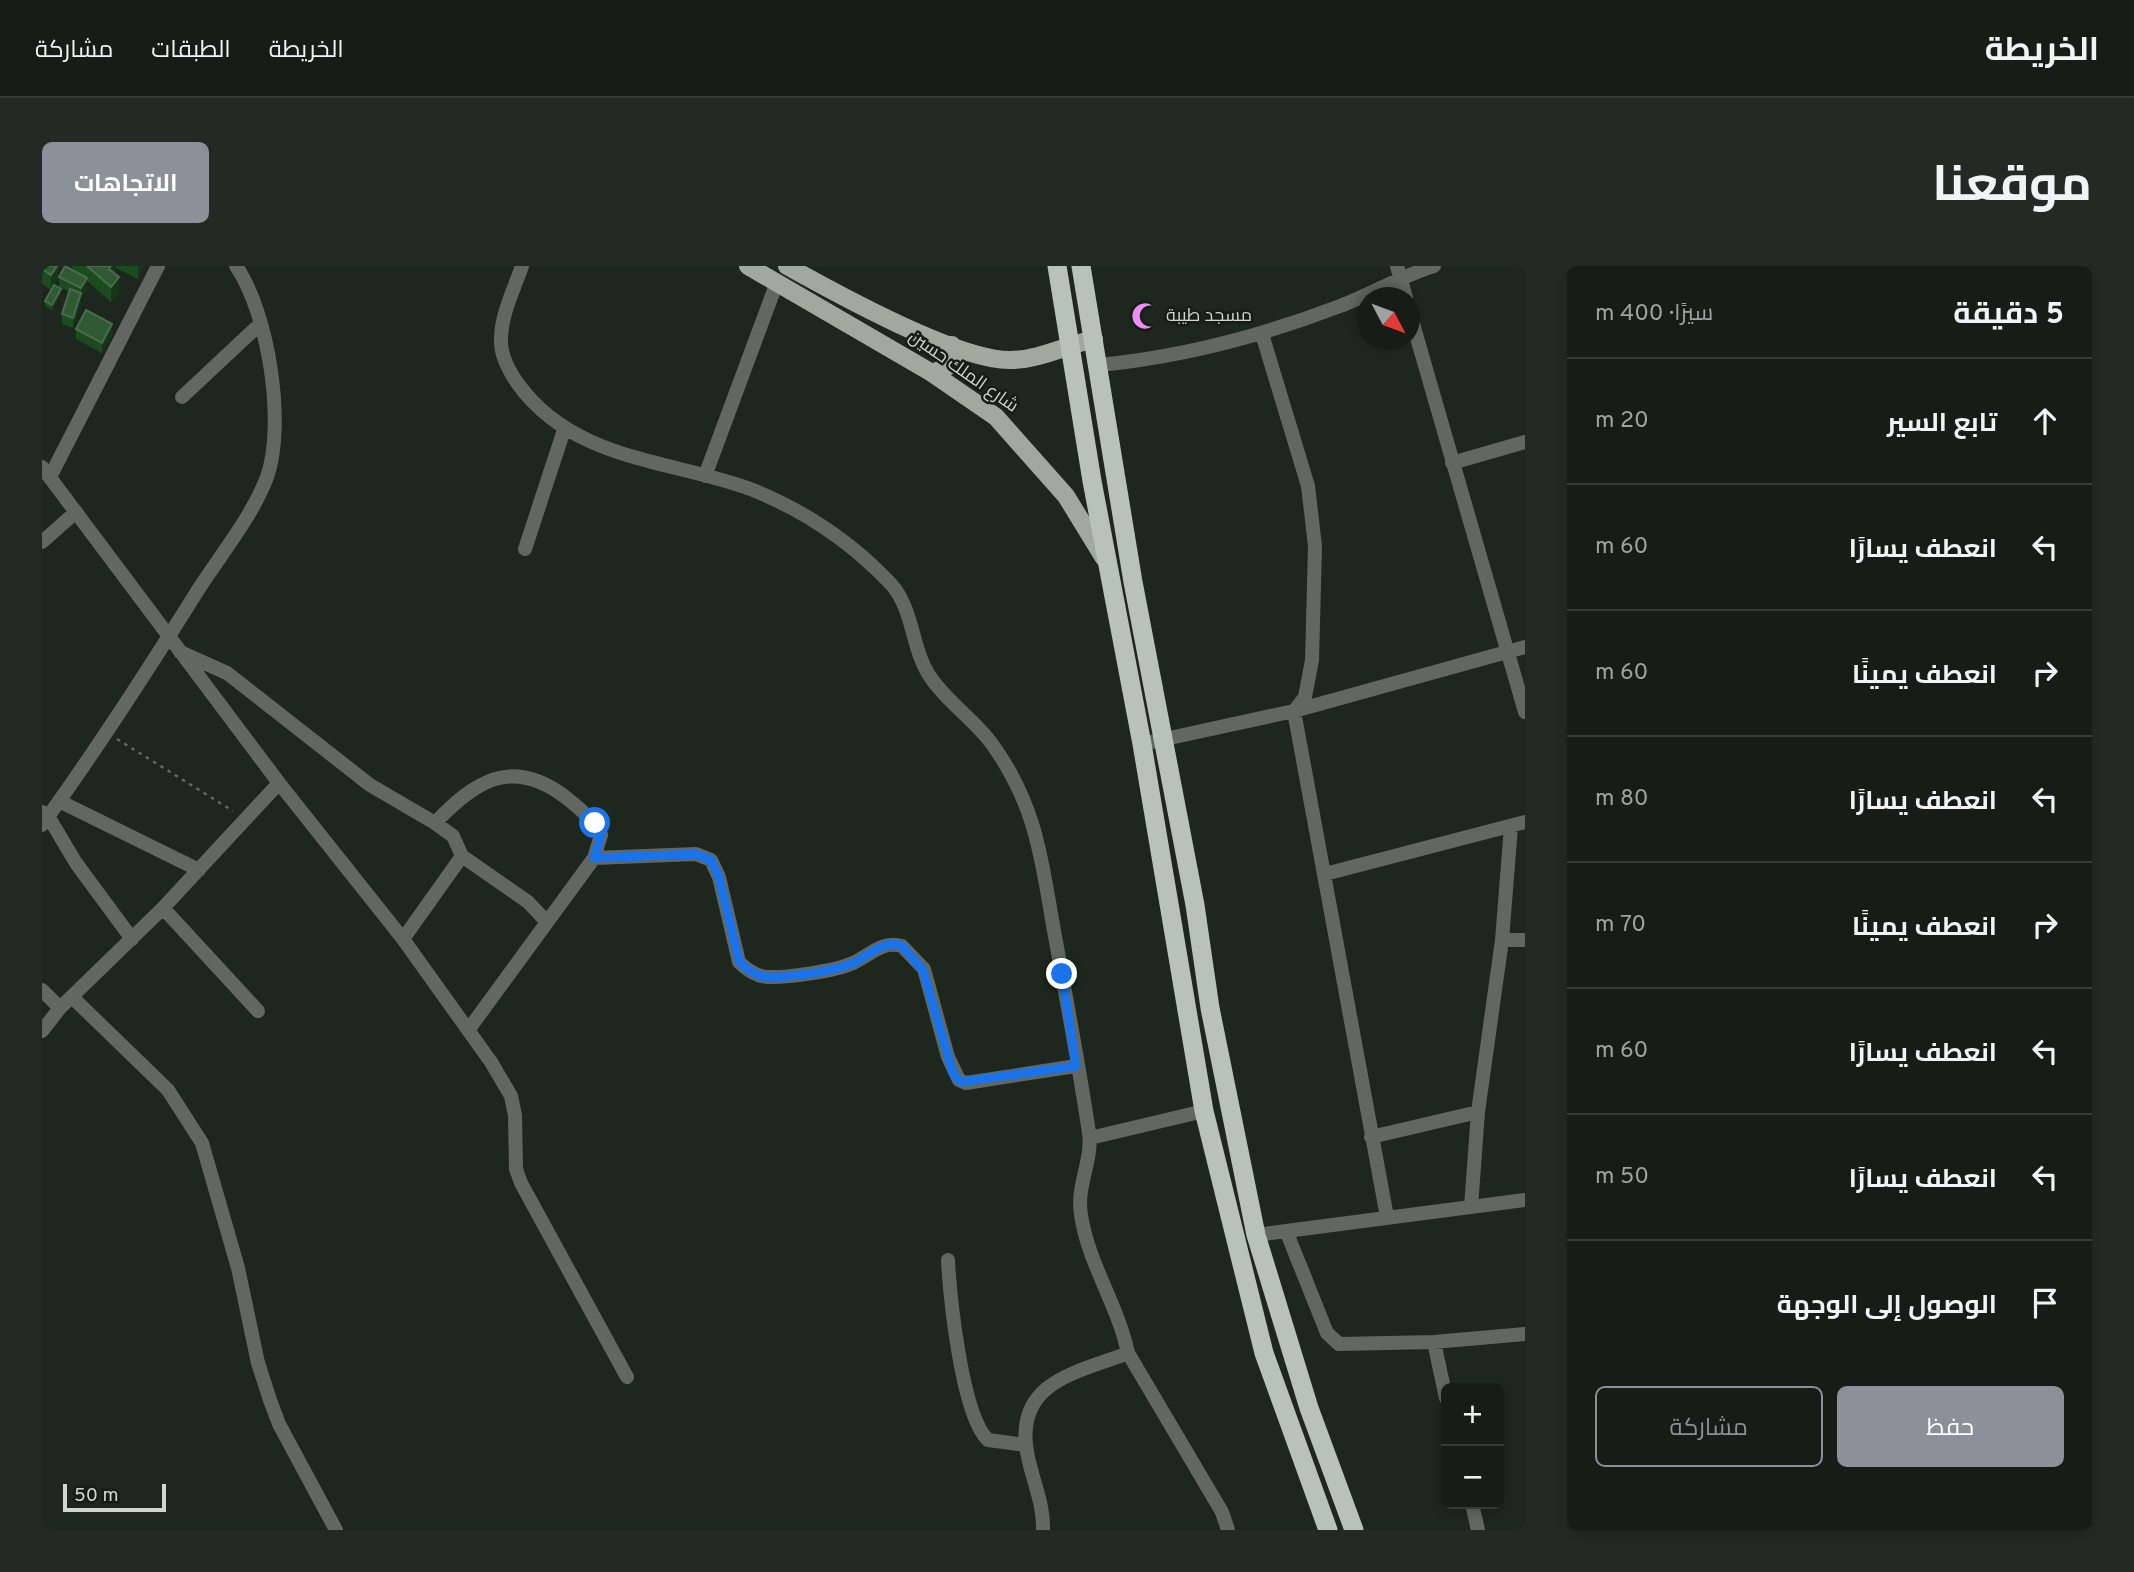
<!DOCTYPE html>
<html lang="ar">
<head>
<meta charset="utf-8">
<style>
	:root { --surface:#161d16; --page:#232a23; --text:#f1f3f6; --muted:#9ea2a1; --line:#353b35; --accent:#8c9099 }
	body { margin:0; font-family:Overpass,Cairo,sans-serif; background:var(--page); color:var(--text); direction:rtl }
	.controls { position:absolute; right:21px; bottom:21px; display:grid; overflow:hidden; border-radius:10px; box-shadow:0 4px 10px #0003 }
	.controls button { width:63px; height:63px; display:grid; place-items:center; padding:0; border:0; border-bottom:2px solid var(--line); background:var(--surface); color:var(--text); font:35px sans-serif }
	.compass { position:absolute; left:1315px; top:21px; width:63px; height:63px; border-radius:50%; background:var(--surface); box-shadow:0 4px 10px #0003; rotate:131deg }
	.scale { position:absolute; left:21px; bottom:18px; width:103px; box-sizing:border-box; padding-left:7px; border:4px solid #d1d7d0; border-top:0; font-size:19px; line-height:24px; white-space:nowrap; color:#d1d7d0; -webkit-text-stroke:5px #151e14; paint-order:stroke }
	.stop { position:absolute; width:21px; height:21px; margin:-16px; border:5px solid #1a73e8; border-radius:50%; background:#fff }
	.stop.end { background:#1a73e8; border-color:#fff; box-shadow:0 2px 7px #0008 }
	.list { margin:0; padding:0; list-style:none }
	h2 { display:flex; justify-content:space-between; align-items:center; height:91px; margin:0; padding:0 28px; font-size:30px }
	h2 small { font-size:23px; font-weight:400; color:var(--muted) }
	.list li { display:grid; grid-template-columns:46px 1fr auto; gap:21px; align-items:center; box-sizing:border-box; height:126px; padding:0 28px; border-top:2px solid var(--line) }
	.list b { display:block; font-size:26px; white-space:nowrap }
	.list em { font-size:23px; font-style:normal; color:var(--muted) }
	.actions { display:flex; gap:14px; padding:21px 28px }
	.actions a { flex:1; padding:16px 0; border:2px solid var(--accent); border-radius:10px; text-align:center; font-size:24px; color:var(--accent) }
	.actions .main { background:var(--accent); color:#fff }
	.icon { flex:none; width:38px; height:38px; fill:none; stroke:currentColor; stroke-width:2; stroke-linecap:round; stroke-linejoin:round }
	.map { position:relative; flex:none; width:1483px; height:1264px; overflow:hidden; direction:ltr; border-radius:10px }
	header { display:flex; align-items:center; gap:42px; box-sizing:border-box; height:98px; padding:0 35px; background:var(--surface); border-bottom:2px solid var(--line) }
	header strong { font-size:33px }
	nav { display:flex; gap:38px; margin-inline-start:auto; font-size:24px }
	.intro { display:flex; align-items:center; justify-content:space-between; box-sizing:border-box; height:168px; padding:0 42px }
	h1 { margin:0; font-size:49px }
	.button { padding:18px 32px; border-radius:10px; background:var(--accent); color:#fff; font-size:24px; font-weight:700 }
	main { display:flex; gap:42px; padding:0 42px }
	aside { flex:1; background:var(--surface); border-radius:10px; box-shadow:0 4px 10px #0003 }
	.map>svg:first-child { display:block }
	.lines { fill:none; stroke-linecap:round; stroke-linejoin:round }
	.path { stroke:#60685f; stroke-width:2.5; stroke-dasharray:3.5 5; stroke-linecap:butt }
	.minor { stroke:#626761; stroke-width:14 }
	.major { stroke:#9fa99e; stroke-width:18 }
	.highway { stroke:#b7c3b6; stroke-width:19 }
	.wall { fill:#1d4b20 }
	.shaded-wall { fill:#153617 }
	.building { fill:#305a33; stroke:#496d4c; stroke-width:2 }
	.route { stroke:#1a73e8; stroke-width:9 }
	.labels { text-anchor:middle; dominant-baseline:central; stroke-width:5; stroke-linejoin:round; paint-order:stroke }
	.poi-label { font-size:18px; fill:#d1d7d0; stroke:#151e14; text-anchor:start }
	.street-label { font-size:18px; fill:#d1d7d0; stroke:#151e14 }
</style>
</head>
<body>
<header>
<strong>الخريطة</strong>
<nav><a>الخريطة</a><a>الطبقات</a><a>مشاركة</a></nav>
</header>
<div class="intro"><h1>موقعنا</h1><a class="button">الاتجاهات</a></div>
<main>
<aside>
<h2>5 دقيقة<small>سيرًا · 400 m</small></h2>
<ul class="list">
<li><svg class="icon" aria-label="ahead" viewBox="0 0 24 24"><path d="M12 20V5M6 11l6-6 6 6"/></svg><div><b>تابع السير</b></div><em>20 m</em></li>
<li><svg class="icon" aria-label="left" viewBox="0 0 24 24"><path d="M17 20v-9H6M10 6l-5 5 5 5"/></svg><div><b>انعطف يسارًا</b></div><em>60 m</em></li>
<li><svg class="icon" aria-label="right" viewBox="0 0 24 24"><path d="M7 20v-9h11M14 6l5 5-5 5"/></svg><div><b>انعطف يمينًا</b></div><em>60 m</em></li>
<li><svg class="icon" aria-label="left" viewBox="0 0 24 24"><path d="M17 20v-9H6M10 6l-5 5 5 5"/></svg><div><b>انعطف يسارًا</b></div><em>80 m</em></li>
<li><svg class="icon" aria-label="right" viewBox="0 0 24 24"><path d="M7 20v-9h11M14 6l5 5-5 5"/></svg><div><b>انعطف يمينًا</b></div><em>70 m</em></li>
<li><svg class="icon" aria-label="left" viewBox="0 0 24 24"><path d="M17 20v-9H6M10 6l-5 5 5 5"/></svg><div><b>انعطف يسارًا</b></div><em>60 m</em></li>
<li><svg class="icon" aria-label="left" viewBox="0 0 24 24"><path d="M17 20v-9H6M10 6l-5 5 5 5"/></svg><div><b>انعطف يسارًا</b></div><em>50 m</em></li>
<li><svg class="icon" aria-label="arrive" viewBox="0 0 24 24"><path d="M6 21V4h12l-3 4 3 4H6"/></svg><div><b>الوصول إلى الوجهة</b></div></li>
</ul>
<div class="actions"><a class="main">حفظ</a><a>مشاركة</a></div>
</aside>
<div class="map">
<svg width="1483" height="1264" viewBox="0 0 1483 1264">
	<rect width="100%" height="100%" fill="#1e271e"/>
	<g class="lines">
		<!-- path -->
		<path class="path" d="M75,473L191,545"/>
		<!-- minor -->
		<path class="minor" d="M480,0C472,23 459,49 459,73C458,89 467,105 476,118C533,196 628,193 711,224C763,245 809,276 848,317C872,342 869,384 889,412C906,437 933,454 950,478C999,546 1000,604 1015,681C1026,743 1038,805 1047,867C1051,894 1034,920 1039,949C1046,997 1076,1039 1086,1087L1180,1246L1186,1264
			M1355,0L1364,32
			M1367,44L1483,446
			M1220,68L1266,220L1273,280L1270,394L1263,431L1252,445L1345,951
			M1057,99C1139,91 1220,70 1298,40C1330,28 1359,10 1392,0
			M140,131L218,58
			M1410,197L1483,176
			M0,201L237,517L361,673L449,796L469,830L473,849L474,903L479,917L585,1111
			M663,210L735,16
			M8,211L116,0
			M0,276L34,246
			M483,283L522,164
			M138,386L185,407L328,519L393,557L411,570L420,590L486,636L505,656
			M1100,478L1252,445L1483,381
			M17,535L157,604
			M0,546L6,550L34,597L90,673
			M393,557C433,515 469,491 522,530C536,541 551,553 559,569L552,592L427,763
			M0,559C56,482 106,404 156,324C179,288 210,251 225,211C244,157 226,46 194,0
			M552,592L654,588L669,594L677,611L697,696C705,704 713,710 725,711C745,712 793,705 811,697C828,689 841,674 860,680L882,703L906,791L917,814L924,817L1034,800
			M1283,608L1483,556
			M121,642L216,745
			M361,673L420,590
			M1460,674H1483
			M0,724L18,742
			M30,731L126,824L160,877L196,1002L216,1097L228,1134L237,1158L294,1264
			M0,765L18,742L121,642L237,517
			M1329,871L1436,846
			M1048,872L1162,845
			M1429,941L1436,846L1460,674L1469,561
			M1245,967L1285,1067L1297,1078L1392,1076L1483,1068
			M1214,969L1483,934
			M906,994C908,1032 920,1150 946,1174L984,1179
			M1392,1076L1404,1132
			M1430,1238L1436,1264
			M1001,1264C1002,1233 987,1208 984,1179C977,1114 1038,1106 1086,1087"/>
		<!-- major -->
		<path class="major" d="M706,0L890,107L954,151L1024,230L1062,292
			M745,0C795,28 914,94 968,94C997,94 1025,79 1052,73
			M890,107L907,100L911,91L910,79"/>
		<!-- highway -->
		<path class="highway" d="M1015,0L1050,215L1100,478L1162,845L1222,1087L1286,1264
			M1039,0L1091,316L1153,639L1168,742L1214,969L1267,1142L1312,1264"/>
	</g>
	<!-- wall -->
	<path class="wall" d="M0,0L16,14L9,24L0,18Z
		M29,0H73V8L77,26L69,36L45,15V22L39,32V37L31,62L20,58V48L28,26L17,21V11L35,7Z
		M74,0H102L96,13L74,2Z
		M19,28L10,44L3,40V35Z
		M34,63L70,68L60,87L34,73Z"/>
	<!-- shaded-wall -->
	<path class="shaded-wall" d="M16,0V14L9,24V9Z
		M69,0H73V10L67,3Z
		M97,0H102L96,13V3Z
		M77,11V26L69,36V21Z
		M45,12V22L39,32V37L31,62V52L39,27V22Z
		M19,23V28L10,44V39Z
		M70,58V68L60,87V77Z"/>
	<!-- building -->
	<path class="building" d="M0,0H15L9,9L0,3Z
		M23,0L45,12L39,22L17,11Z
		M45,0H69L67,3L77,11L69,21Z
		M12,19L19,23L10,39L3,35Z
		M28,23L39,27L31,52L20,48Z
		M44,44L70,58L60,77L34,63Z"/>
	<g class="lines">
		<!-- route -->
		<path class="route" d="M553,557L559,569L552,592L654,588L669,594L677,611L697,695C705,704 713,710 725,711C745,712 793,705 811,697C828,689 841,673 860,680L881,704L911,807L919,816L1034,800L1020,708"/>
	</g>
	<!-- icons -->
	<defs>
		<symbol id="mosque-bare" viewBox="-9 -9 18 18"><path d="M3.5-4.9A6 6 0 1 0 3.5 4.9A5 5 0 1 1 3.5-4.9Z" fill="#ef8bf7" stroke="#151e14" stroke-width="2.5" paint-order="stroke"/></symbol>
	</defs>
	<g fill-rule="evenodd">
		<use href="#mosque-bare" x="1084" y="31" width="38" height="38"/>
	</g>
	<g class="labels">
		<!-- poi labels -->
		<g class="poi-label">
			<text x="1124" y="50">مسجد طيبة</text>
		</g>
		<!-- street labels -->
		<g class="street-label">
			<text transform="translate(921 106) rotate(35)">شارع الملك حسين</text>
		</g>
	</g>
</svg>
<div class="controls">
<button>+</button>
<button>−</button>
</div>
<svg class="compass" viewBox="-18 -18 36 36"><path d="M0-13l5 13h-10z" fill="#e53935"/><path d="M0 13l5-13h-10z" fill="#9ea2a1"/></svg>
<div class="scale">50 m</div>
<div class="stop" style="left:553px;top:557px"></div>
<div class="stop end" style="left:1020px;top:708px"></div>
</div>
</main>
</body>
</html>
